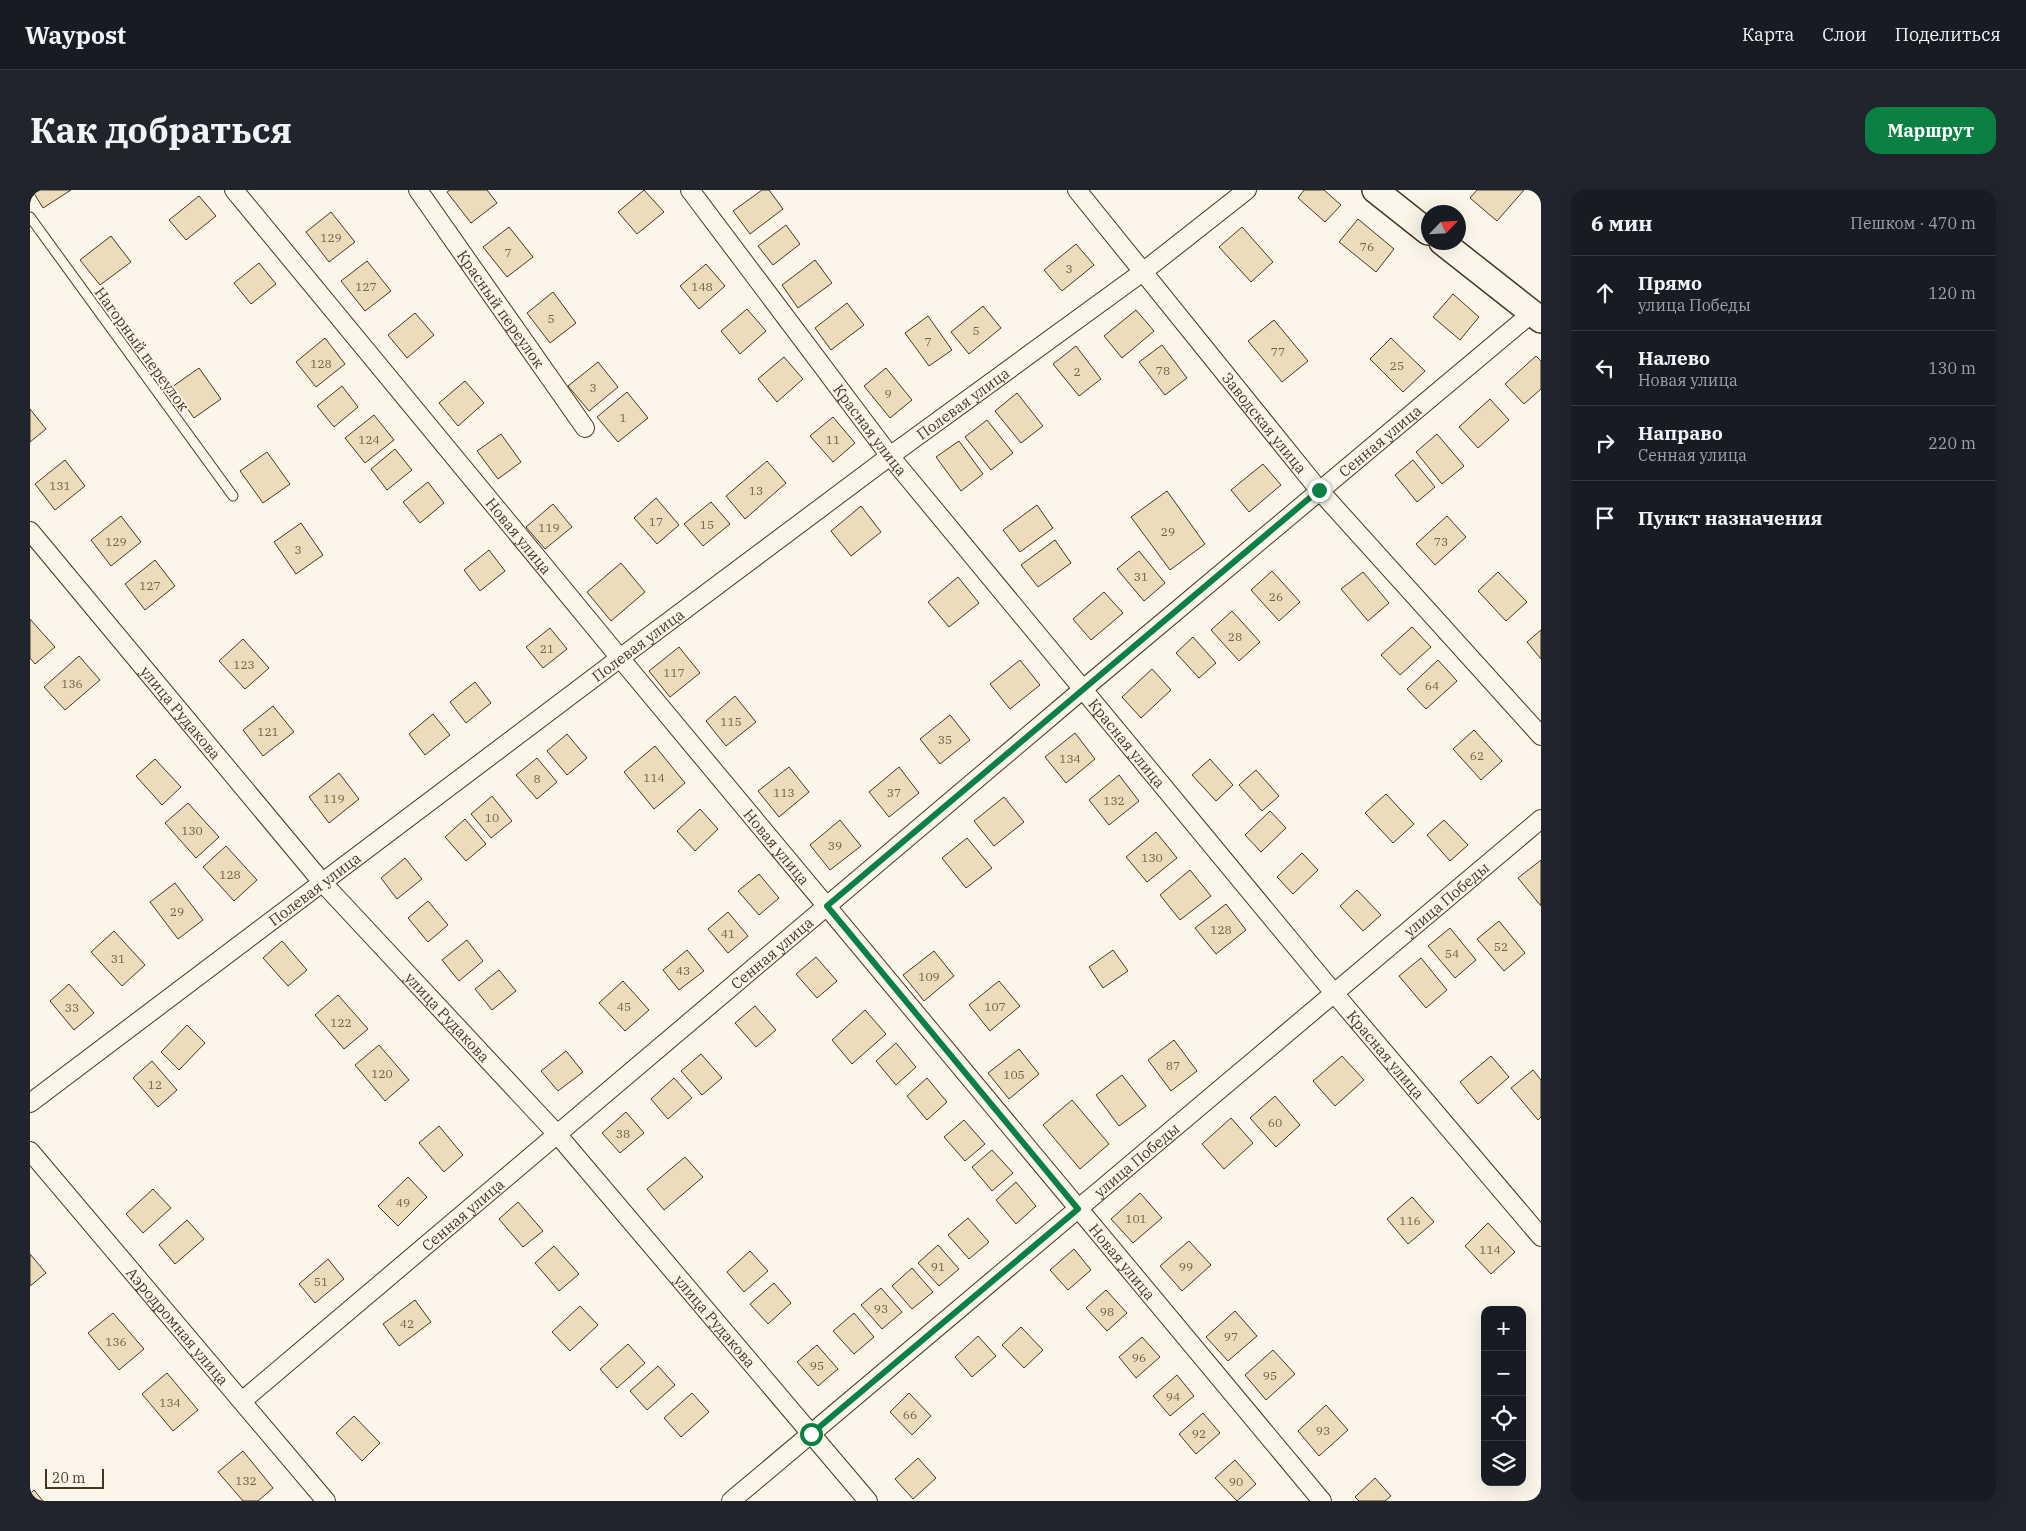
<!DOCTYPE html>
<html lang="ru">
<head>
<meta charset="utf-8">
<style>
	:root { --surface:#171b24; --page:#20242c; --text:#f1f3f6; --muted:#9ea1a6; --line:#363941; --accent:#0b8043 }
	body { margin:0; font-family:"IBM Plex Serif",serif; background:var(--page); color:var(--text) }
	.controls { position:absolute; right:15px; bottom:15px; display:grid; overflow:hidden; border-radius:10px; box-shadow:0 5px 20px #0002 }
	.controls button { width:45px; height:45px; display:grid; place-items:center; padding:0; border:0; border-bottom:1px solid var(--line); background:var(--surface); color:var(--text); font:25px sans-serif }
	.compass { position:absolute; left:1391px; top:15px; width:45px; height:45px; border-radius:50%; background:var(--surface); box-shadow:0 5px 20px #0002; rotate:65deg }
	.scale { position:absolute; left:15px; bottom:12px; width:59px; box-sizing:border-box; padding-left:5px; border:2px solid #4a3520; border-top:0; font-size:14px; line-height:18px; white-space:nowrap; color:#4a3520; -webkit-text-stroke:4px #fbf6e9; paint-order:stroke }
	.stop { position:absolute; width:15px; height:15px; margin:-11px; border:4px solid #0b8043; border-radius:50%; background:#fff }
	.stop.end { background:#0b8043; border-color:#fff; box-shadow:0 1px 5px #0008 }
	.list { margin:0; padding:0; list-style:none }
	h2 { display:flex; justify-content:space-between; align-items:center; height:65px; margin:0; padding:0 20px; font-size:21px }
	h2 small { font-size:16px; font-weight:400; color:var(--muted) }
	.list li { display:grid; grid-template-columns:32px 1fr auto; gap:15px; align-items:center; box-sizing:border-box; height:75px; padding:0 20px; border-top:1px solid var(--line) }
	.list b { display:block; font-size:19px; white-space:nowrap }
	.list p { margin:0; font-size:16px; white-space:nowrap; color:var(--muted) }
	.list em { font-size:16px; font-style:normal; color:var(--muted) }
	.icon { flex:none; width:28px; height:28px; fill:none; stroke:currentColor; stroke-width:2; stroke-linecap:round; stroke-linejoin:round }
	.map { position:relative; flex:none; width:1511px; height:1311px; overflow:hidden; border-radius:15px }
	header { display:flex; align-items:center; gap:30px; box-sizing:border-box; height:70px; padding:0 25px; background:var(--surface); border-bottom:1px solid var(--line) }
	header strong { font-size:24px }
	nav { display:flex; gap:28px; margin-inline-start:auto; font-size:18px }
	.intro { display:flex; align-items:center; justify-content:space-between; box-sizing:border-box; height:120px; padding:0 30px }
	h1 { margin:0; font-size:35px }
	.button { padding:12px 22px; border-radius:15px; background:var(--accent); color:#fff; font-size:18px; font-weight:700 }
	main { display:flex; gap:30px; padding:0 30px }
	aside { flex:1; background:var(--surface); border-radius:15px; box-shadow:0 5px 20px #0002 }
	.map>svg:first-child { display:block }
	.building { fill:#ecdcbc; stroke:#4a3520 }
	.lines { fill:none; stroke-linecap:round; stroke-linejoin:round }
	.lane-casing { stroke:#4a3520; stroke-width:11 }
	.street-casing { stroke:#4a3520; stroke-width:20 }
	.secondary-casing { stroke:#4a3520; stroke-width:28 }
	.lane { stroke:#fbf6e9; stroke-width:9 }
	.street { stroke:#fbf6e9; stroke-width:18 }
	.secondary { stroke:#fbf6e9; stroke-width:25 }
	.route { stroke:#0b8043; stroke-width:6 }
	.labels { text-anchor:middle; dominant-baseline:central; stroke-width:4; stroke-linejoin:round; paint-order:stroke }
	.number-label { font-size:12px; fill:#725f47 }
	.street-label { font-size:15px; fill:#4a3520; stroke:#fbf6e9 }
</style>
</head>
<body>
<header>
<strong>Waypost</strong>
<nav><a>Карта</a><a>Слои</a><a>Поделиться</a></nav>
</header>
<div class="intro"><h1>Как добраться</h1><a class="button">Маршрут</a></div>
<main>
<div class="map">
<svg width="1511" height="1311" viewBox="0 0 1511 1311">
	<rect width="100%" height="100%" fill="#fbf6e9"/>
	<!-- building -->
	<path class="building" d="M2,0H41L13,18Z
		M420,0H457L467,13L441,33L417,2Z
		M614,0L634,22L607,44L588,22Z
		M732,0H739L753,19L720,44L703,21Z
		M1274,0H1294L1311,15L1295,32L1268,8Z
		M1447,0H1494L1467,31L1440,8Z
		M169,6L186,26L156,50L139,30Z
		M301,22L325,52L299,72L276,42Z
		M1328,29L1364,59L1346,82L1309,52Z
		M756,35L770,54L743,75L728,56Z
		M479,37L503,67L477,87L453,57Z
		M1212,37L1243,72L1221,92L1189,57Z
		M81,46L101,72L70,95L50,70Z
		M1046,54L1064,75L1032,101L1014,80Z
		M785,70L802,93L768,118L752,95Z
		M337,71L361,101L335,121L311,91Z
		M229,73L246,94L221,114L204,93Z
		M676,74L695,96L669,119L650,96Z
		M523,102L546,133L520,153L497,123Z
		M1423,104L1449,127L1430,150L1403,127Z
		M817,113L834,135L801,160L785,138Z
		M953,116L971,138L939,164L921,142Z
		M717,119L736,141L710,164L691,141Z
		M1106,120L1124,141L1092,168L1074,146Z
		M385,123L404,145L377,168L358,145Z
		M898,126L922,160L899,176L875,143Z
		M1244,130L1278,171L1252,192L1218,151Z
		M295,148L315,174L286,197L266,172Z
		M1361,148L1395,181L1373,202L1340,169Z
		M1132,155L1157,188L1135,205L1109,172Z
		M1046,156L1071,189L1049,206L1023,174Z
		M1506,166L1511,171V199L1494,214L1475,194Z
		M754,167L773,189L747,212L728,189Z
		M568,172L588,197L559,221L538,196Z
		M169,178L191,209L164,228L142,197Z
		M856,178L882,210L860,228L834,196Z
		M435,191L454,213L428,236L409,213Z
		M312,196L328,217L304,237L287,216Z
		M597,202L618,228L588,252L567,227Z
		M987,203L1013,236L991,253L965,221Z
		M1460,209L1479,230L1448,258L1429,237Z
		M0,219L16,239L0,252Z
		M344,225L364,250L335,273L315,248Z
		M803,227L825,253L803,272L780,246Z
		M957,230L983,263L961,280L935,247Z
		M471,244L491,272L468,289L447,261Z
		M1407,244L1434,276L1412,294L1386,262Z
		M929,251L953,284L931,301L906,267Z
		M365,259L382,280L357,300L341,279Z
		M237,262L260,294L233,313L210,281Z
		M35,270L55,296L25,320L5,294Z
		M1383,270L1405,297L1387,312L1365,285Z
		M737,271L756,293L715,329L696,306Z
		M1233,274L1251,295L1219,322L1201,300Z
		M398,292L414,313L390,333L373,312Z
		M1137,301L1175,354L1140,380L1101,327Z
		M626,308L649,335L627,354L604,328Z
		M681,312L700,334L673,356L654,334Z
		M523,314L542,337L515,359L496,337Z
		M1007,315L1023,338L990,362L973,340Z
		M831,316L851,342L821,366L801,341Z
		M91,326L111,352L81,376L61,350Z
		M1417,326L1436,347L1405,375L1386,354Z
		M271,333L293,365L266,384L244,352Z
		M1025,350L1041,373L1008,397L991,375Z
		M459,360L475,381L450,401L434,380Z
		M1109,361L1135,393L1114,411L1087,379Z
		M125,370L145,396L115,420L95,394Z
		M591,373L615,402L581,431L557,402Z
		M1242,381L1270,412L1249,431L1221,400Z
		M1333,382L1359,413L1338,431L1311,399Z
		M1468,382L1497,412L1476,431L1448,401Z
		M928,387L949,413L919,437L898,412Z
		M1074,402L1093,423L1061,450L1043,429Z
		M1202,421L1230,452L1209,471L1181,440Z
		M0,429L25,457L5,474L0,468Z
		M1382,437L1401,457L1370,485L1351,465Z
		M520,438L537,459L513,478L496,457Z
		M1511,440V469L1497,452Z
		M1163,447L1186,473L1169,488L1146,463Z
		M213,449L239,478L215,499L189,471Z
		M649,457L670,483L640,507L619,481Z
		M49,466L70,490L35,520L14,497Z
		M990,470L1010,495L980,519L960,494Z
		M1408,470L1427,491L1396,519L1377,499Z
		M1122,479L1141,500L1111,528L1092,507Z
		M445,492L461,513L436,533L420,512Z
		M705,506L726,532L696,556L676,531Z
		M243,516L264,542L233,566L213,540Z
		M403,524L420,545L395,565L379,544Z
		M920,525L940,550L910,574L890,549Z
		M1444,540L1472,571L1451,590L1423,559Z
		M1045,543L1065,569L1036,593L1015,567Z
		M537,544L557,568L537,585L517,561Z
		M625,556L655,593L624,619L594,582Z
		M507,568L527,592L507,609L486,585Z
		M125,569L151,597L132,615L106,586Z
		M1180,569L1203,595L1186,611L1162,585Z
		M759,577L779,602L749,627L728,601Z
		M869,577L889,603L859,627L839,602Z
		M1226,580L1249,606L1232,621L1209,595Z
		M309,583L329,609L299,633L279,607Z
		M1089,585L1109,611L1079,635L1059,610Z
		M1356,604L1384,634L1363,653L1335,623Z
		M462,606L482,631L461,648L441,624Z
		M974,607L994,632L964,656L944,631Z
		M158,613L189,647L166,668L135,633Z
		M670,619L688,639L665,661L647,641Z
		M1240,621L1256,638L1231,662L1215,645Z
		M435,629L456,654L436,671L415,647Z
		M810,630L831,656L800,680L780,655Z
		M1414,630L1438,655L1420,671L1397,645Z
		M1126,642L1147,668L1117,692L1096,667Z
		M937,648L962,678L936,698L912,668Z
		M196,656L227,690L204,711L173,677Z
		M1272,663L1288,680L1263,704L1247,687Z
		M375,668L392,689L367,709L351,688Z
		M1511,670V716L1488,688Z
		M1160,680L1181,706L1150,730L1130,705Z
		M729,684L749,708L729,725L708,701Z
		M145,693L173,730L148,749L120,712Z
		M1327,700L1351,725L1333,741L1310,716Z
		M398,711L418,735L398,752L378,728Z
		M1196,714L1216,740L1186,764L1165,738Z
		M698,722L718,746L698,763L678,739Z
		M1469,731L1495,763L1474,781L1447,749Z
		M1420,738L1446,770L1425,788L1398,756Z
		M84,741L115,775L92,796L61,762Z
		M437,750L453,771L429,791L412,770Z
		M252,751L277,780L258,796L233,768Z
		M657,760L674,781L649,800L633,780Z
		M1083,760L1098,781L1073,798L1059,777Z
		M904,761L924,786L894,811L873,785Z
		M786,767L807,791L787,808L766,784Z
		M1391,768L1417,800L1396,818L1369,786Z
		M469,780L486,801L462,820L445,799Z
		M593,791L619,820L595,841L569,813Z
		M969,791L990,816L960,841L939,815Z
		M39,794L64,823L44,840L20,811Z
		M308,805L338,839L314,859L285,825Z
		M725,816L746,840L726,857L705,833Z
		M835,820L856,844L822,874L802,850Z
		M157,835L175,853L149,880L131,862Z
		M1144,850L1167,881L1141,901L1118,870Z
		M866,853L886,877L866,895L846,871Z
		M349,855L379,890L355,911L325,875Z
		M989,859L1009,884L979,909L958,883Z
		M536,861L553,882L528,901L511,881Z
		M671,864L692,888L672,905L651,881Z
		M1312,866L1334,890L1305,916L1283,891Z
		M1461,866L1479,887L1448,914L1430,892Z
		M122,871L147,900L128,917L103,888Z
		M1503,880L1511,890V927L1508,930L1481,898Z
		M1092,885L1116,916L1089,936L1066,905Z
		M644,888L662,908L638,929L621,909Z
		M897,888L917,912L897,930L877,906Z
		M1245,906L1270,935L1246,957L1220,928Z
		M1042,910L1079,954L1050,979L1013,935Z
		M596,922L614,943L590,963L572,943Z
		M1201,928L1223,953L1194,979L1172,954Z
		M934,930L955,954L935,971L914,947Z
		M409,936L433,965L414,982L389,953Z
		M962,960L983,983L962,1001L942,977Z
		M655,967L673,987L634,1020L617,999Z
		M378,987L397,1007L368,1036L348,1016Z
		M986,992L1006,1016L986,1034L966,1010Z
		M123,999L141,1018L113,1043L96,1024Z
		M1110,1003L1132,1028L1103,1053L1081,1029Z
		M1382,1007L1404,1032L1378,1054L1357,1029Z
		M488,1012L513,1041L493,1057L469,1029Z
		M938,1028L959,1052L939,1069L918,1045Z
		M157,1030L174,1049L145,1074L129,1055Z
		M1458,1033L1485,1062L1461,1084L1435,1056Z
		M1159,1051L1181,1075L1152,1101L1130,1076Z
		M908,1055L929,1079L909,1096L888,1073Z
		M524,1056L549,1084L529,1101L505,1073Z
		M1044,1059L1061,1080L1038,1100L1020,1080Z
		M720,1061L738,1081L714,1102L697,1082Z
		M0,1064L16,1083L0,1096Z
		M298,1069L314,1089L285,1113L269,1094Z
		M882,1078L903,1102L882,1119L862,1096Z
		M744,1093L761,1113L738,1134L720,1114Z
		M851,1098L872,1122L852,1139L831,1115Z
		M1076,1100L1097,1123L1077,1141L1056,1118Z
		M385,1110L401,1132L369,1156L353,1134Z
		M550,1116L568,1135L540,1161L522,1142Z
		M1205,1121L1227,1146L1198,1171L1176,1147Z
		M83,1123L114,1159L89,1180L58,1143Z
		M824,1123L844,1147L824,1164L803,1141Z
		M991,1137L1013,1160L994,1178L972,1155Z
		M948,1146L966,1166L942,1187L925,1167Z
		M1112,1147L1130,1167L1106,1188L1089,1167Z
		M598,1154L615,1173L587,1198L570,1179Z
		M787,1155L808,1179L788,1196L767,1172Z
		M1243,1160L1265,1184L1236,1210L1215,1185Z
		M628,1176L645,1195L617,1220L600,1201Z
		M137,1183L168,1220L143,1241L112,1204Z
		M1147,1185L1164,1206L1140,1226L1123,1206Z
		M662,1203L679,1222L651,1247L634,1228Z
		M879,1203L901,1226L882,1245L860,1222Z
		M1296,1215L1318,1240L1289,1266L1268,1241Z
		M1173,1223L1190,1243L1166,1264L1149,1244Z
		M324,1226L350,1253L332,1271L306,1243Z
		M213,1261L243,1298L228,1311H213L188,1282Z
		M888,1268L906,1288L883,1309L865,1289Z
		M1205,1270L1226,1294L1207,1311L1185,1288Z
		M1345,1288L1361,1306L1355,1311H1329L1325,1307Z
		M4,1300L13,1311H0V1304Z"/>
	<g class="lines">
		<defs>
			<path id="lane" d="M0,27L203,306"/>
			<g id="street">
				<path id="s1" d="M204,0L590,468L1292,1311"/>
				<path id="s2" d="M388,0L555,238"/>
				<path id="s3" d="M660,0L860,266L1304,803L1511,1047"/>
				<path id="s4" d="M1047,0L1289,300L1511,546"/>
				<path id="s5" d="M0,341L292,692L527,944L838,1311"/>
				<path id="s6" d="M0,913L590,468L860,266L1114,81L1217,0"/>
				<path id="s7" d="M0,961L296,1311"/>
				<path id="s8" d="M212,1211L1052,500L1502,123"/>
				<path id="s9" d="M701,1311L1511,629"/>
			</g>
			<path id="secondary" d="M1345,0L1398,42
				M1412,52L1511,130"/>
		</defs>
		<!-- lane casing -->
		<use href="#lane" class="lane-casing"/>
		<!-- street casing -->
		<use href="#street" class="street-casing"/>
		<!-- secondary casing -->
		<use href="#secondary" class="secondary-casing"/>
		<!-- lane -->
		<use href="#lane" class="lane"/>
		<!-- street -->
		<use href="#street" class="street"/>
		<!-- secondary -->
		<use href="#secondary" class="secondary"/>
	</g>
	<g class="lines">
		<!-- route -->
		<path class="route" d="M781,1244L1048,1019L797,716L1289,300"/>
	</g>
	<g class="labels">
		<!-- number labels -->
		<g class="number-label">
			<text x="301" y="47">129</text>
			<text x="1337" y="56">76</text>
			<text x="478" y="62">7</text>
			<text x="1039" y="78">3</text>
			<text x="336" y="96">127</text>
			<text x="672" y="96">148</text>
			<text x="521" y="128">5</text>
			<text x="946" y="140">5</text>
			<text x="898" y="151">7</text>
			<text x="1248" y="161">77</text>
			<text x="291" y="173">128</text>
			<text x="1367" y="175">25</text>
			<text x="1133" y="180">78</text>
			<text x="1047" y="181">2</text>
			<text x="563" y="197">3</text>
			<text x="858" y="203">9</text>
			<text x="593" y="227">1</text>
			<text x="339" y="249">124</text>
			<text x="803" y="249">11</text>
			<text x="30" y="295">131</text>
			<text x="726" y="300">13</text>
			<text x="626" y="331">17</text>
			<text x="677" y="334">15</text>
			<text x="519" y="337">119</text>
			<text x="1138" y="341">29</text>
			<text x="86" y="351">129</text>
			<text x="1411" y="351">73</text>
			<text x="268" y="359">3</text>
			<text x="1111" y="386">31</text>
			<text x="120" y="395">127</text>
			<text x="1246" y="406">26</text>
			<text x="1205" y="446">28</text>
			<text x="517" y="458">21</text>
			<text x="214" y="474">123</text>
			<text x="644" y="482">117</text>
			<text x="42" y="493">136</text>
			<text x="1402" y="495">64</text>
			<text x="701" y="531">115</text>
			<text x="238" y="541">121</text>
			<text x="915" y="549">35</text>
			<text x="1447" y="565">62</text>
			<text x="1040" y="568">134</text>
			<text x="624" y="587">114</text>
			<text x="507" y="588">8</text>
			<text x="754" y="602">113</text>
			<text x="864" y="602">37</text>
			<text x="304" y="608">119</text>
			<text x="1084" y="610">132</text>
			<text x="462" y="627">10</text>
			<text x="162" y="640">130</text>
			<text x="805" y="655">39</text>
			<text x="1122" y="667">130</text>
			<text x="200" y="684">128</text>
			<text x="147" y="721">29</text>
			<text x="1191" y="739">128</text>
			<text x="698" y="743">41</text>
			<text x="1471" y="756">52</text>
			<text x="1422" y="763">54</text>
			<text x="88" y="768">31</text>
			<text x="653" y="780">43</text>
			<text x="899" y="786">109</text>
			<text x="594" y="816">45</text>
			<text x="965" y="816">107</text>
			<text x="42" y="817">33</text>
			<text x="311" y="832">122</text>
			<text x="1143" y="875">87</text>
			<text x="352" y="883">120</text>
			<text x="984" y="884">105</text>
			<text x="125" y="894">12</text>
			<text x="1245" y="932">60</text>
			<text x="593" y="943">38</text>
			<text x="373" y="1012">49</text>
			<text x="1106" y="1028">101</text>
			<text x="1380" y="1030">116</text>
			<text x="1460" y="1059">114</text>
			<text x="908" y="1076">91</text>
			<text x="1156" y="1076">99</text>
			<text x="291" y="1091">51</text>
			<text x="851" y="1118">93</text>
			<text x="1077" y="1121">98</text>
			<text x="377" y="1133">42</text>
			<text x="1201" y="1146">97</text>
			<text x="86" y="1151">136</text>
			<text x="1109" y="1167">96</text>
			<text x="787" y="1175">95</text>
			<text x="1240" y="1185">95</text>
			<text x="1143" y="1206">94</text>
			<text x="140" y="1212">134</text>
			<text x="880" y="1224">66</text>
			<text x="1293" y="1240">93</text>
			<text x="1169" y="1243">92</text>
			<text x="216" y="1290">132</text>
			<text x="1206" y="1291">90</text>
		</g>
		<!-- street labels -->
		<g class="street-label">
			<text stroke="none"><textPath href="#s2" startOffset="145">Красный переулок</textPath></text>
			<text transform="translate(112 159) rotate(54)">Нагорный переулок</text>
			<text stroke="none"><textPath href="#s6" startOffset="1166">Полевая улица</textPath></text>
			<text stroke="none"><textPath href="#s4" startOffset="299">Заводская улица</textPath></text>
			<text stroke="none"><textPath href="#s3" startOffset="300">Красная улица</textPath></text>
			<text stroke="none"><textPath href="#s8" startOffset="1489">Сенная улица</textPath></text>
			<text stroke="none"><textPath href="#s1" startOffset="448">Новая улица</textPath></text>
			<text stroke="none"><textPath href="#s6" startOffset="761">Полевая улица</textPath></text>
			<text stroke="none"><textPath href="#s5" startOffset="236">улица Рудакова</textPath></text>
			<text stroke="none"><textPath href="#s3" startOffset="705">Красная улица</textPath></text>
			<text stroke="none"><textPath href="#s1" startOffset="852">Новая улица</textPath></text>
			<text stroke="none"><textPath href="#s6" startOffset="356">Полевая улица</textPath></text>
			<text stroke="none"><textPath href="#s9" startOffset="935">улица Победы</textPath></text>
			<text stroke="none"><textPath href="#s8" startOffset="694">Сенная улица</textPath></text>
			<text stroke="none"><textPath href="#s5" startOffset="641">улица Рудакова</textPath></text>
			<text stroke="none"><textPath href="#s3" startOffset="1110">Красная улица</textPath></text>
			<text stroke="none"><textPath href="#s9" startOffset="530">улица Победы</textPath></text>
			<text stroke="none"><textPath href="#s8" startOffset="289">Сенная улица</textPath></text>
			<text stroke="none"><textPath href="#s1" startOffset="1392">Новая улица</textPath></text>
			<text stroke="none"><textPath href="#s5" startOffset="1046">улица Рудакова</textPath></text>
			<text stroke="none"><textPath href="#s7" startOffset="229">Аэродромная улица</textPath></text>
		</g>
	</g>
</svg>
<div class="controls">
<button>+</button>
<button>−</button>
<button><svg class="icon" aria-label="locate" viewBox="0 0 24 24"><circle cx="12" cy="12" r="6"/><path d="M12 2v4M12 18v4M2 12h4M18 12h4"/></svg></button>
<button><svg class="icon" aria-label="layers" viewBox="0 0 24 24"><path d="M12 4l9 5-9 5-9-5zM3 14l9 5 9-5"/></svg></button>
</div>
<svg class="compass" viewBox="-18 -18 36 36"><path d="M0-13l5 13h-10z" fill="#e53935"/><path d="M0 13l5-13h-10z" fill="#9ea1a6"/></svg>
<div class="scale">20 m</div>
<div class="stop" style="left:781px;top:1244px"></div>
<div class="stop end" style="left:1289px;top:300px"></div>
</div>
<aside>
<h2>6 мин<small>Пешком · 470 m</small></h2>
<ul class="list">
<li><svg class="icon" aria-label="ahead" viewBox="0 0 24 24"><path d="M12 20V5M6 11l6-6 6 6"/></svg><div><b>Прямо</b><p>улица Победы</p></div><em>120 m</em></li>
<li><svg class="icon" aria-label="left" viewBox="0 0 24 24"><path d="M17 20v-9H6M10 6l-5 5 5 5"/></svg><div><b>Налево</b><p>Новая улица</p></div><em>130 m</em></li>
<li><svg class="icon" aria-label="right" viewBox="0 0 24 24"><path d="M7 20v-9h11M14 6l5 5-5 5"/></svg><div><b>Направо</b><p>Сенная улица</p></div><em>220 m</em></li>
<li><svg class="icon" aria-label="arrive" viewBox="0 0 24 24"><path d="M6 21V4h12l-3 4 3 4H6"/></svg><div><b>Пункт назначения</b></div></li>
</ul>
</aside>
</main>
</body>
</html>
